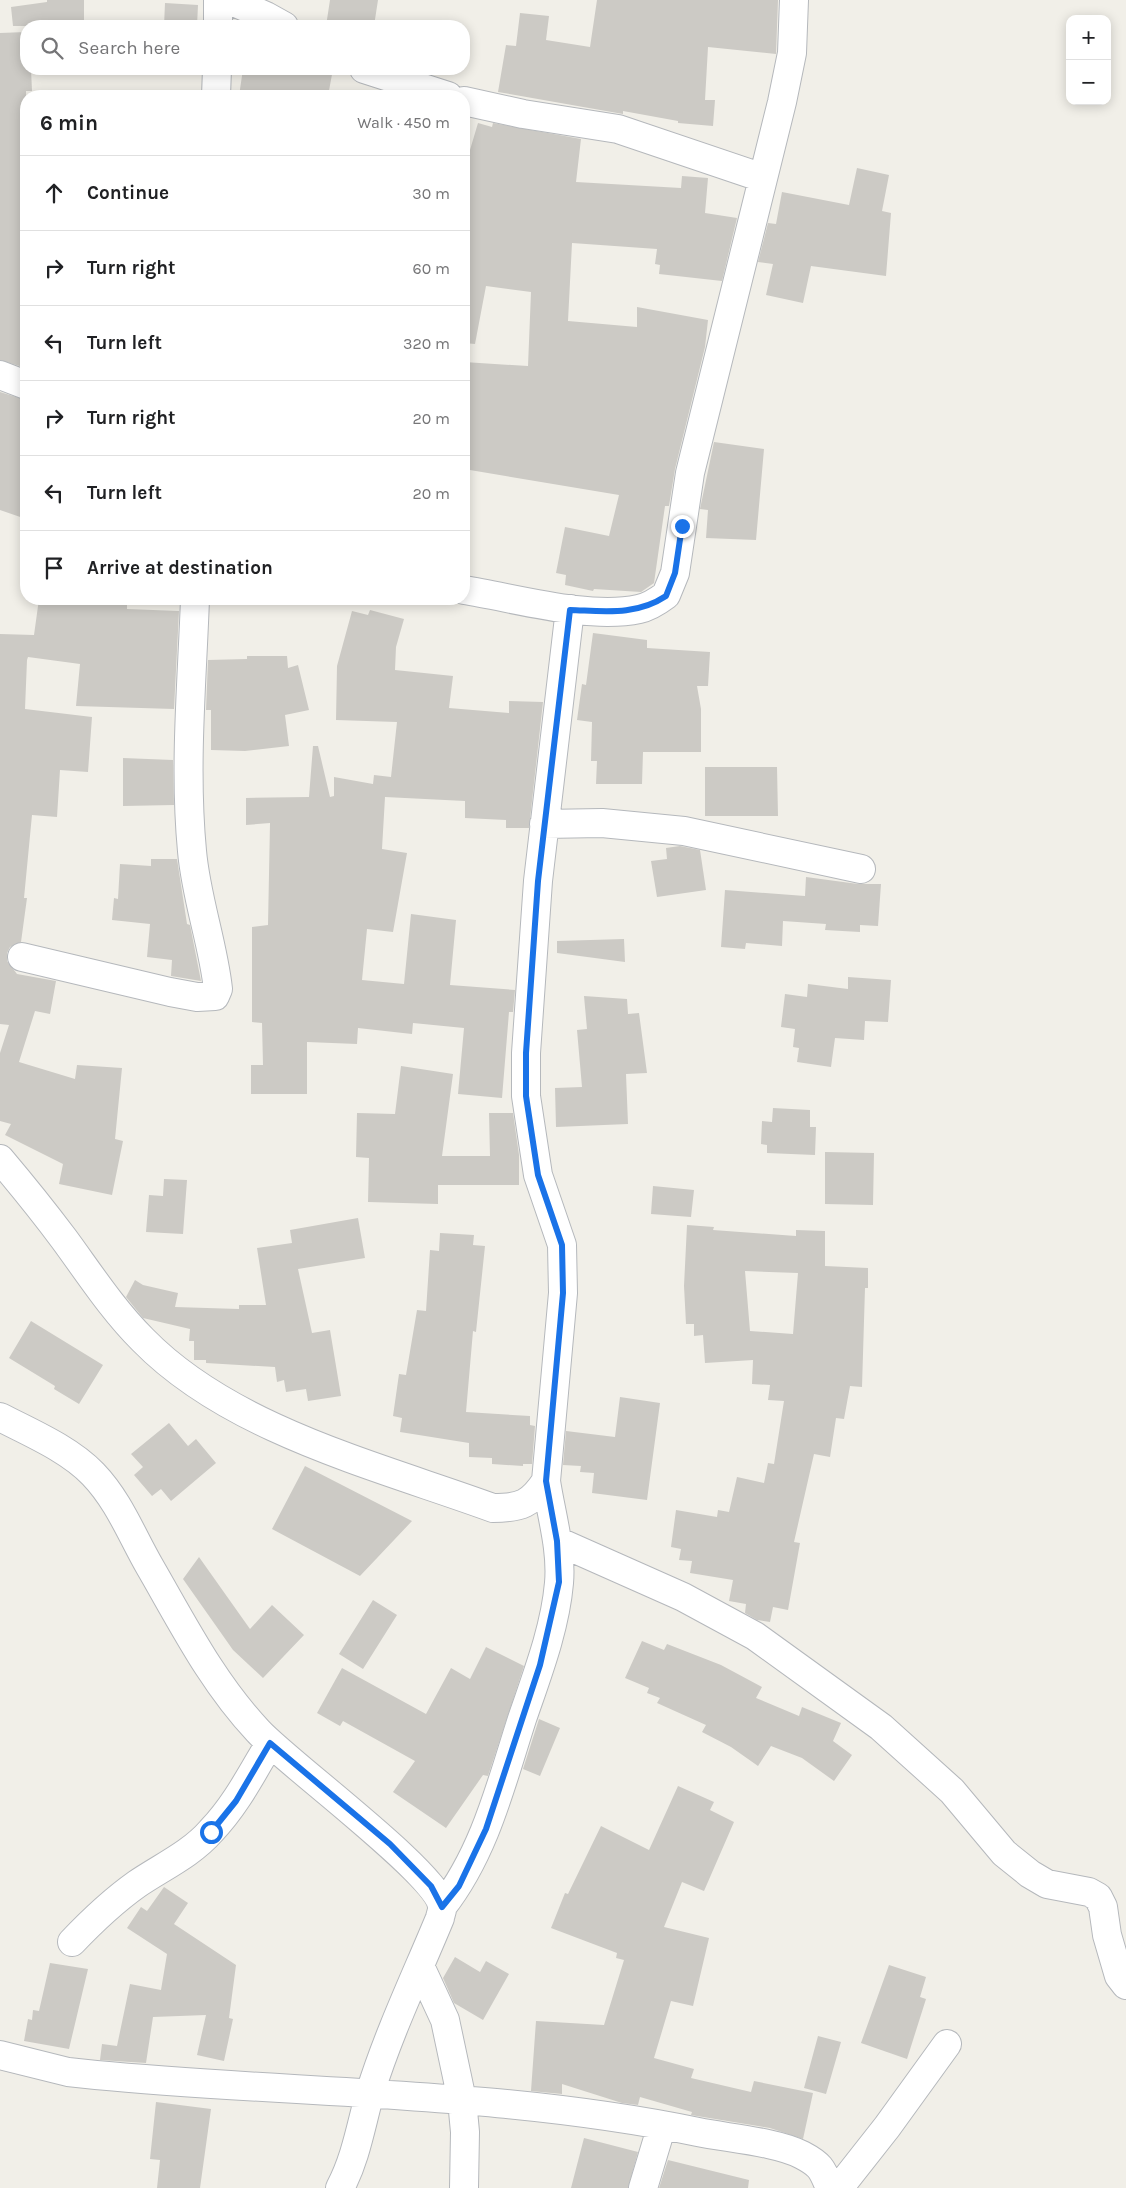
<!DOCTYPE html>
<html lang="en">
<head>
<meta charset="utf-8">
<style>
	:root { --surface:#fff; --page:#f6f6f6; --text:#202124; --muted:#757577; --line:#e0e0e0 }
	body { margin:0; font-family:Karla,sans-serif; background:var(--page); color:var(--text) }
	.controls { position:absolute; right:15px; top:15px; display:grid; overflow:hidden; border-radius:10px; box-shadow:0 2px 12px #0003 }
	.controls button { width:45px; height:45px; display:grid; place-items:center; padding:0; border:0; border-bottom:1px solid var(--line); background:var(--surface); color:var(--text); font:25px sans-serif }
	.stop { position:absolute; width:15px; height:15px; margin:-11px; border:4px solid #1a73e8; border-radius:50%; background:#fff }
	.stop.end { background:#1a73e8; border-color:#fff; box-shadow:0 1px 5px #0008 }
	.list { margin:0; padding:0; list-style:none }
	h2 { display:flex; justify-content:space-between; align-items:center; height:65px; margin:0; padding:0 20px; font-size:21px }
	h2 small { font-size:16px; font-weight:400; color:var(--muted) }
	.list li { display:grid; grid-template-columns:32px 1fr auto; gap:15px; align-items:center; box-sizing:border-box; height:75px; padding:0 20px; border-top:1px solid var(--line) }
	.list b { display:block; font-size:19px; white-space:nowrap }
	.list em { font-size:16px; font-style:normal; color:var(--muted) }
	.icon { flex:none; width:28px; height:28px; fill:none; stroke:currentColor; stroke-width:2; stroke-linecap:round; stroke-linejoin:round }
	.map { position:relative; flex:none; width:1126px; height:2188px; overflow:hidden }
	.search { position:absolute; background:var(--surface); box-shadow:0 2px 12px #0003; left:20px; top:20px; width:450px; height:55px; display:flex; align-items:center; gap:12px; box-sizing:border-box; padding:0 18px; border-radius:20px; color:var(--muted); font-size:19px }
	.panel { position:absolute; background:var(--surface); box-shadow:0 2px 12px #0003; left:20px; top:90px; width:450px; height:515px; border-radius:20px }
	.map>svg:first-child { display:block }
	.building { fill:#cccac5; fill-rule:evenodd }
	.lines { fill:none; stroke-linecap:round; stroke-linejoin:round }
	.minor-casing { stroke:#b5b8bc; stroke-width:30 }
	.minor { stroke:#fff; stroke-width:28 }
	.route { stroke:#1a73e8; stroke-width:6 }
</style>
</head>
<body>
<div class="map">
<svg width="1126" height="2188" viewBox="0 0 1126 2188">
	<rect width="100%" height="100%" fill="#f1efe8"/>
	<!-- building -->
	<path class="building" d="M47,0H84V26H13L11,7L47,2Z
		M330,0H378L374,26H326Z
		M597,0H778L776,54L708,47L705,100H715L713,126L678,123V121L623,111V114L498,92L506,45L516,46L520,13L549,16L546,40L590,47Z
		M165,3L198,5L197,26H164Z
		M26,32V69H31L32,91H26V368L0,360V33Z
		M243,69H333L328,96H239Z
		M478,123L492,127L493,123L581,139L576,182L681,188L682,176L708,178L705,213L737,218L722,281L659,274L660,265L655,264L657,249L572,243L568,321L637,327V307L708,320L705,347L675,469L669,506H665L654,583L641,592L594,589L593,591L565,585L566,575L556,573L565,527L609,536L619,495L464,469V362L528,366L531,292L486,286L475,344L464,343V159L467,160Z
		M857,168L889,175L882,211L891,213L886,276L811,266L803,303L766,295L773,264L758,262L768,223L776,224L782,192L849,205Z
		M0,392L26,400V519L0,510Z
		M714,442L764,449L756,540L706,538L708,510L700,509Z
		M39,599H90L127,603V609L179,611L174,709L76,706L80,664L28,657L27,660L25,709L92,717L88,772L60,770L57,817L32,815L24,898H27L21,942L10,947L7,953V961L17,974L56,981L50,1014L35,1011L19,1062L75,1079L77,1065L122,1068L115,1139L123,1141L112,1195L59,1184L63,1164L5,1135L11,1124L0,1121V1053L9,1025L0,1024V634L34,635Z
		M370,610L404,619L396,647L395,670L453,676L449,708L509,713V701L543,702L529,828H506V820L465,818V801L385,797L382,849L407,853L393,932L367,929L362,980L404,984L411,914L456,920L450,985L515,990L513,1012H509L502,1098L458,1094L464,1028L413,1023L412,1034L358,1028L357,1044L307,1042V1094H251V1065H263L262,1023L252,1022V927L268,925L270,823L246,825V798L309,797L313,746H318L330,797L334,796V777L373,784L374,775L391,777L397,722L336,720L337,666L352,611L368,615Z
		M593,633L647,640V648L710,652L708,686H697L701,709V752H643L642,784H596L597,761H591L592,722L577,720L582,684L586,685Z
		M247,656H287L288,668L298,665L309,710L285,715L289,746L245,751L211,750V710H206L208,660L247,659Z
		M123,758L173,760L174,805L123,806Z
		M705,767H777L778,816H705Z
		M680,846L700,850L706,890L657,897L651,861L667,859L666,848Z
		M151,859H177L187,924L190,925L201,981L171,976L172,960L147,957L150,924L112,920L114,898L118,899L120,864L151,866Z
		M806,877L858,884H881L878,926L860,925V932L825,930L826,924L783,921L782,946L746,943L745,949L721,947L725,890L805,896Z
		M624,939L625,962L557,953V941Z
		M848,977L891,980L888,1022L865,1021L864,1040L835,1038L831,1067L797,1062L799,1048L793,1047L795,1029L781,1027L785,994L807,997L808,984L848,989Z
		M584,996L627,999L628,1014L639,1013L647,1073L626,1074L628,1124L556,1127L555,1088L582,1087L577,1030L587,1029Z
		M401,1066L453,1074L442,1156H490L489,1113H513L519,1155V1185H438V1204L368,1202L369,1158L356,1157L357,1113L395,1114Z
		M773,1108L810,1110V1127H816L815,1155L767,1153V1145L761,1144L762,1121L772,1122Z
		M825,1152L874,1153L873,1205L825,1204Z
		M164,1179L187,1180L183,1234L146,1232L149,1195L163,1196Z
		M653,1186L694,1190L691,1217L651,1214Z
		M358,1218L365,1258L298,1269L312,1333L330,1330L341,1396L308,1401L306,1389L286,1392L284,1380L277,1382L275,1367L206,1363V1360H194V1341H189L190,1329L143,1318L126,1297L135,1280L143,1285L178,1293L175,1307L239,1309V1305H266L257,1248L292,1243L290,1230Z
		M687,1225L714,1227L713,1230L796,1236V1230L825,1231V1266L868,1268V1288H865L862,1387L850,1386L844,1419L836,1418L830,1457L814,1454L794,1542L800,1543L788,1610L773,1607L770,1622L757,1620L745,1613L746,1604L729,1601L733,1580L690,1573L692,1561L679,1560L681,1549L671,1547L676,1510L717,1517L718,1510L729,1512L737,1477L764,1483L768,1463L774,1464L784,1401L768,1400L770,1385L752,1384L753,1360L705,1363L703,1335L694,1336V1324H686L684,1286ZM745,1271L798,1273L793,1334L750,1331Z
		M440,1233L474,1235L473,1245L485,1246L476,1332L473,1331L466,1412L530,1416V1425L535,1426L532,1464H523V1466L492,1464V1458L469,1457V1443L400,1432L402,1418L393,1416L399,1374L406,1375L417,1310L426,1311L430,1250L439,1251Z
		M31,1321L103,1365L79,1404L54,1389L55,1386L9,1358Z
		M620,1397L660,1403L647,1500L592,1493L594,1473L580,1472L581,1466L563,1465L566,1431L615,1437Z
		M169,1423L188,1446L196,1439L216,1463L171,1501L161,1489L152,1496L134,1475L143,1467L131,1454Z
		M305,1466L412,1521L360,1576L272,1529Z
		M199,1557L250,1629L272,1605L304,1635L263,1678L233,1650L183,1579Z
		M373,1600L397,1615L363,1669L339,1654Z
		M642,1641L664,1650L667,1644L721,1665L762,1687L756,1698L799,1716L802,1707L841,1723L833,1741L852,1755L834,1781L802,1758L771,1746L758,1766L731,1747L702,1732L706,1725L657,1703L660,1698L647,1693L649,1688L625,1678Z
		M486,1647L524,1666L488,1776L483,1775L446,1828L393,1792L415,1761L343,1721L340,1726L317,1713L342,1668L426,1714L451,1668L470,1679Z
		M539,1719L560,1728L540,1776L523,1769Z
		M678,1786L714,1802L710,1810L734,1822L704,1891L682,1882L664,1927L709,1938L693,2006L671,2001L654,2058L694,2069L691,2078L751,2092L754,2081L813,2093L803,2139L770,2128L691,2115L692,2112L640,2097L638,2105L622,2103L562,2084V2094L531,2091L536,2021L604,2025L624,1960L616,1958L617,1953L551,1928L565,1893L568,1894L601,1826L649,1850Z
		M164,1887L188,1903L174,1924L236,1965L229,2018L233,2019L224,2061L197,2055L206,2015L153,2017L146,2063L100,2060L102,2044L117,2046L130,1984L161,1990L167,1954L127,1928L141,1907L147,1911Z
		M455,1957L480,1972L486,1961L509,1974L483,2020L454,2003L443,1978Z
		M50,1963L88,1969L69,2049L24,2041L28,2019L32,2020L33,2010L39,2011Z
		M889,1965L926,1977L920,1997L926,1999L907,2059L861,2043Z
		M818,2036L841,2042L826,2094L804,2088Z
		M156,2102L211,2109L200,2188H157L160,2160L150,2159Z
		M584,2138L638,2152L628,2188H571Z
		M668,2160L749,2180L748,2188H659Z"/>
	<g class="lines">
		<defs>
			<path id="minor" d="M218,0V26
				M229,0L266,16L284,26
				M364,69L448,96
				M216,96L217,69
				M464,101L523,114L618,129L763,178
				M0,375L26,385
				M464,590C515,598 589,620 639,609C649,607 658,601 666,595L675,573L690,473L782,102L792,53L794,0
				M544,824L602,823L684,831L861,869
				M22,957L170,992L197,997L215,996L218,989C213,943 196,898 192,851C184,767 192,682 195,599
				M0,1159C22,1185 43,1211 64,1239C89,1273 112,1309 143,1340C231,1430 378,1466 493,1508C521,1508 531,1504 546,1481L563,1293L562,1245L538,1175L526,1096V1053L538,881L570,609
				M0,1417C31,1433 69,1449 93,1474C119,1501 132,1536 150,1567C183,1624 212,1682 258,1731C287,1763 440,1875 442,1907C443,1910 440,1915 440,1918C416,1976 389,2032 370,2093C361,2125 356,2158 340,2188
				M557,1541L683,1597L755,1636L881,1727L952,1791L1004,1853L1030,1874L1047,1884L1089,1892L1098,1897L1103,1907L1107,1935L1119,1976L1126,1985
				M442,1907C485,1852 501,1784 522,1719C537,1675 555,1629 559,1583C562,1549 551,1514 546,1481
				M72,1942C92,1921 113,1901 137,1884C162,1867 191,1854 211,1831C236,1805 252,1773 270,1743
				M420,1966L445,2020L462,2100L465,2132L464,2188
				M0,2055L68,2072L96,2075C296,2094 500,2091 698,2132C727,2138 778,2142 802,2155C821,2165 822,2169 830,2188
				M643,2188L662,2125
				M839,2188L887,2127L947,2044"/>
		</defs>
		<!-- minor casing -->
		<use href="#minor" class="minor-casing"/>
		<!-- minor -->
		<use href="#minor" class="minor"/>
	</g>
	<g class="lines">
		<!-- route -->
		<path class="route" d="M211,1832L236,1801L270,1743L390,1844L431,1886L442,1907L459,1886L486,1829L540,1665L559,1582L557,1541L546,1481L563,1293L562,1245L538,1175L526,1096V1053L538,881L570,610C604,611 636,616 666,596L675,573L682,526"/>
	</g>
</svg>
<div class="controls">
<button>+</button>
<button>−</button>
</div>
<div class="stop" style="left:211px;top:1832px"></div>
<div class="stop end" style="left:682px;top:526px"></div>
<div class="search"><svg class="icon" aria-label="search" viewBox="0 0 24 24"><circle cx="10" cy="10" r="6"/><path d="M15 15l6 6"/></svg>Search here</div>
<section class="panel">
<h2>6 min<small>Walk · 450 m</small></h2>
<ul class="list">
<li><svg class="icon" aria-label="ahead" viewBox="0 0 24 24"><path d="M12 20V5M6 11l6-6 6 6"/></svg><div><b>Continue</b></div><em>30 m</em></li>
<li><svg class="icon" aria-label="right" viewBox="0 0 24 24"><path d="M7 20v-9h11M14 6l5 5-5 5"/></svg><div><b>Turn right</b></div><em>60 m</em></li>
<li><svg class="icon" aria-label="left" viewBox="0 0 24 24"><path d="M17 20v-9H6M10 6l-5 5 5 5"/></svg><div><b>Turn left</b></div><em>320 m</em></li>
<li><svg class="icon" aria-label="right" viewBox="0 0 24 24"><path d="M7 20v-9h11M14 6l5 5-5 5"/></svg><div><b>Turn right</b></div><em>20 m</em></li>
<li><svg class="icon" aria-label="left" viewBox="0 0 24 24"><path d="M17 20v-9H6M10 6l-5 5 5 5"/></svg><div><b>Turn left</b></div><em>20 m</em></li>
<li><svg class="icon" aria-label="arrive" viewBox="0 0 24 24"><path d="M6 21V4h12l-3 4 3 4H6"/></svg><div><b>Arrive at destination</b></div></li>
</ul>
</section>
</div>
</body>
</html>
